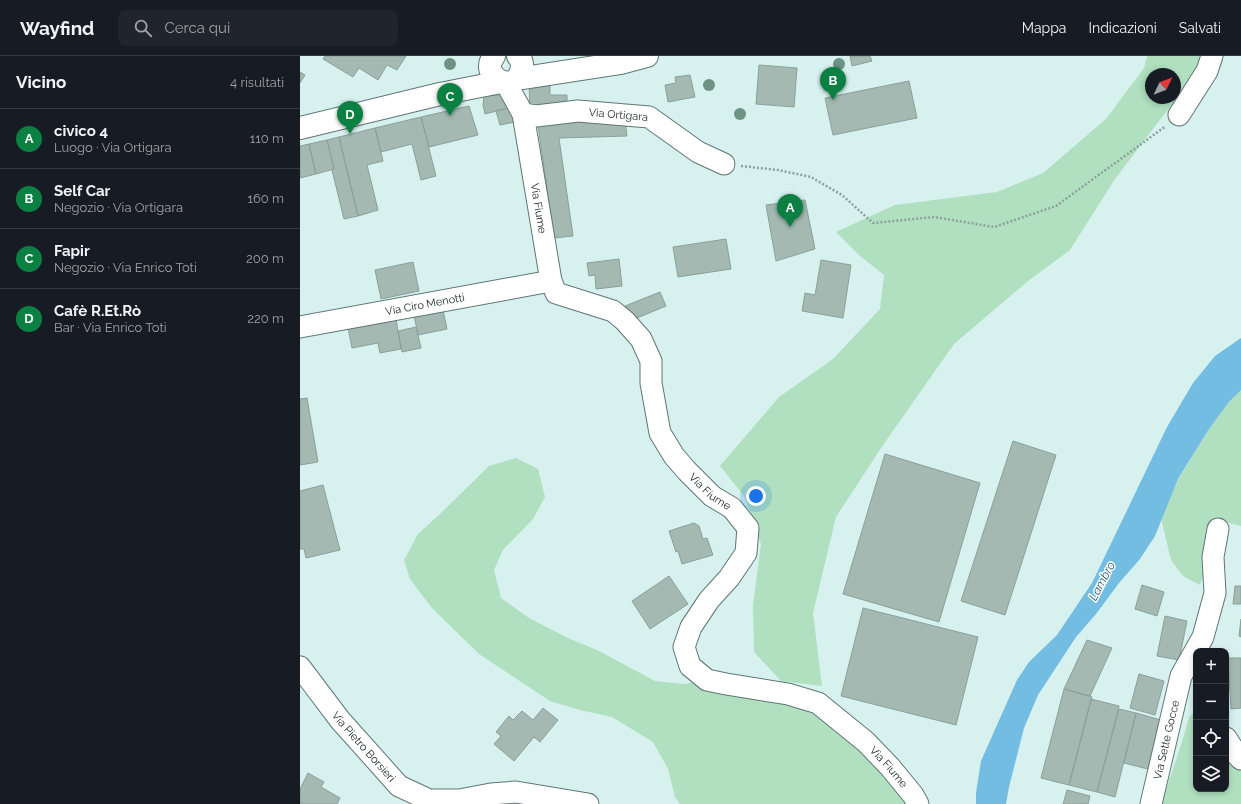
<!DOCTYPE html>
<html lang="it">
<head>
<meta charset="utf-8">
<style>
	:root { --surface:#171b24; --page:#20242c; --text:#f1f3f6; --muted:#9ea1a6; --line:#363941; --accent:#0b8043 }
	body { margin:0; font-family:Raleway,sans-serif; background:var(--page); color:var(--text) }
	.controls { position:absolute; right:12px; bottom:12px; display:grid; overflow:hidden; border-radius:8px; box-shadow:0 2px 6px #0003 }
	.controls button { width:36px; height:36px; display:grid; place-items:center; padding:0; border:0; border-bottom:1px solid var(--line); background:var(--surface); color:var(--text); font:20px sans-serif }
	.compass { position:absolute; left:845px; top:12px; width:36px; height:36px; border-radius:50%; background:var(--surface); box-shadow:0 2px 6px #0003; rotate:47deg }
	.you { position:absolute; left:456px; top:440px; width:14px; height:14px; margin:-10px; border:3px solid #fff; border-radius:50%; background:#1a73e8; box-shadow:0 0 0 6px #1a73e833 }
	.badge { display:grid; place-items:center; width:26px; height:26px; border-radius:50%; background:var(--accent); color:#fff; font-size:13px; font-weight:700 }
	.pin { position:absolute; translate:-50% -33px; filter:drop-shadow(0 1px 2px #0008) }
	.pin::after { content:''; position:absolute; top:21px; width:14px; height:12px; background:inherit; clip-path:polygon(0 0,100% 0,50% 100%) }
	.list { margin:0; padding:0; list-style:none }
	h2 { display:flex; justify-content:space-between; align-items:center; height:52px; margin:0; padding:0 16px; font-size:17px }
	h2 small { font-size:13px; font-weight:400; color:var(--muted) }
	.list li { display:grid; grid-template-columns:26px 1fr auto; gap:12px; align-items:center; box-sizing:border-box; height:60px; padding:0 16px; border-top:1px solid var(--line) }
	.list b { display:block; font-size:15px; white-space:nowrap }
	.list p { margin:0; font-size:13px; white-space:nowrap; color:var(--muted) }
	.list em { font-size:13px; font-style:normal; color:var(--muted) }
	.icon { flex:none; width:22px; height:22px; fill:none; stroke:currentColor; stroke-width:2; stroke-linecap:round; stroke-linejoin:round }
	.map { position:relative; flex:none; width:941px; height:748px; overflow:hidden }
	header { display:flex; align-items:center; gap:24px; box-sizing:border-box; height:56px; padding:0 20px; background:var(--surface); border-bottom:1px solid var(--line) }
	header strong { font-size:19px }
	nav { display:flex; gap:22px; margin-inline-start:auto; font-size:14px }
	.search { width:280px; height:36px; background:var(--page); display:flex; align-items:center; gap:10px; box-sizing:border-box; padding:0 14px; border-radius:8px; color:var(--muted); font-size:15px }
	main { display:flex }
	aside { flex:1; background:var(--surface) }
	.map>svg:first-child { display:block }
	.green { fill:#b0e0bf; fill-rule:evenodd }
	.water { fill:#73bde2 }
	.building { fill:#a3b9b2; stroke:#8aa099 }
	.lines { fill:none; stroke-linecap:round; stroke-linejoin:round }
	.minor-casing { stroke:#5f7675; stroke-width:23 }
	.major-casing { stroke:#5f7675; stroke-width:24 }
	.path { stroke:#8ca09e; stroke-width:2.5; stroke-dasharray:2 2; stroke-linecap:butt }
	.minor { stroke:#fff; stroke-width:21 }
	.major { stroke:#fff; stroke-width:22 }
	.tree { fill:#6c9383 }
	.labels { text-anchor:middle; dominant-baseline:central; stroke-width:3; stroke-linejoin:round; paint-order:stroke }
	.street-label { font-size:11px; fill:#1a2423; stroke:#fff }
	.water-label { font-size:12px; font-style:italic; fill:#1e5872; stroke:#fff }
</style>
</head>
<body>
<header>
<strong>Wayfind</strong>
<div class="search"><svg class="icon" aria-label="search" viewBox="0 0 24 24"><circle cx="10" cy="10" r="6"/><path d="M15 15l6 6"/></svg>Cerca qui</div>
<nav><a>Mappa</a><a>Indicazioni</a><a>Salvati</a></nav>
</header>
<main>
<aside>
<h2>Vicino<small>4 risultati</small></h2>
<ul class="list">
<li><span class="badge">A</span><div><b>civico 4</b><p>Luogo · Via Ortigara</p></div><em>110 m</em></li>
<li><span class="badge">B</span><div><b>Self Car</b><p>Negozio · Via Ortigara</p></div><em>160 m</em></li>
<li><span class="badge">C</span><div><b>Fapir</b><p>Negozio · Via Enrico Toti</p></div><em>200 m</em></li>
<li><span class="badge">D</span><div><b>Cafè R.Et.Rò</b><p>Bar · Via Enrico Toti</p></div><em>220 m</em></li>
</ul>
</aside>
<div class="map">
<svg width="941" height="748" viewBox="0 0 941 748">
	<rect width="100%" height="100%" fill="#d7f1ef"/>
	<!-- green -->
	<path class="green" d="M847,0H903L898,17L859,65L815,123L770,194L728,225L654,288L583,389L536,461L513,557L522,630L481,625L454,596L453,549L461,488L444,440L420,410L479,341L533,303L580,253L584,219L559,199L536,176L595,149L697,136L743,117L806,63L844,12ZM851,18H875V42H851Z
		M941,334V470L930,467L913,465L906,514L900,529L883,520L871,504L861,462L878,424L909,373L929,346Z
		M216,402L238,413L245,441L233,463L203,494L194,514L201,542L229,562L270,583L297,594L355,625L384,628L407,624L518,647L618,748H380L375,741L368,713L353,686L312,661L280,654L250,645L179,598L132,552L110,523L104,504L118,478L140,458L189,410Z
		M896,655V733H926V682L941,703V748H863L864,740L882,686L889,661Z"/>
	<!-- water -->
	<path class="water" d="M941,282V334L929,346L909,373L878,423L855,480L840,503L819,527L796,558L776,581L738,639L724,672L709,731L706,748H676V737L681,705L717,624L729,606L757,579L792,527L867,371L893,327L915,300Z"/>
	<!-- building -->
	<path class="building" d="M25,0H106L97,14L87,9L78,24L59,12L53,21L23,3Z
		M550,0H570L572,5L552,10Z
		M459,9L497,12L494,51L456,48Z
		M0,16L5,19L0,27Z
		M390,19L395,41L368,46L365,29L376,27L375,21Z
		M229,25H250V39H267V55H230Z
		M609,25L617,62L533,79L525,42Z
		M202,39L208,52L185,58L183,49L184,40Z
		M169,50L178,79L129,91L121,61Z
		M208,52L215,66L200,69L196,55Z
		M121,61L136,120L121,124L112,88L81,96L75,72Z
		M237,62L325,63L327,80L259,82L273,180L254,182Z
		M75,72L83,105L67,109L78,154L58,160L39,81Z
		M39,81L58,160L44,163L32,114L34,113L27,84Z
		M27,84L34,113L16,118L9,88Z
		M9,88L16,118L0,122V90Z
		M505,144L515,193L476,205L466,149Z
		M426,183L431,213L378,221L373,191Z
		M319,203L322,230L296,233L295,219L289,220L287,207Z
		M521,204L551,209L543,262L502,255L505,237L515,239Z
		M113,206L119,235L81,243L75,214Z
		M360,236L366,250L337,262L325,250Z
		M143,254L147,273L118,279L114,259Z
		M96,263L101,293L80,297L78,287L52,292L48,272Z
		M116,271L121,292L102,296L98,275Z
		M7,342L18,406L0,409V343Z
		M713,385L756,399L705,559L661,545Z
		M585,398L680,427L639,566L543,538Z
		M23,429L40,494L6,502L4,493H0V435Z
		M394,467L399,470L403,483L407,482L413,499L382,508L378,495L376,496L369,475Z
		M369,520L388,548L350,573L332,545Z
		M842,529L864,536L857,560L835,553Z
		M935,530H941V548H933Z
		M563,552L678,581L656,669L541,640Z
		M865,560L887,565L879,604L857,600Z
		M941,563V581L939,580Z
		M787,584L812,592L790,640L764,633Z
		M928,602H941V652L931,653Z
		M839,618L864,625L855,659L830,652Z
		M764,633L792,641L769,729L741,722Z
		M791,643L819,650L797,736L769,729Z
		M243,652L258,664L240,686L234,681L214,705L194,688L201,680L196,676L209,660L213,664L222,655L233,664Z
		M819,653L836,657L815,741L797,736Z
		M836,657L861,664L848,713L824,707Z
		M8,717L24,726L21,731L40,742L37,748H0V733Z
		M767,734L790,740L788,748H763Z"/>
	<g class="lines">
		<defs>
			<g id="minor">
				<path id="s1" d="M206,27L223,58L251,225L256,237L313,255L325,265L341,283L351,305V327L360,377L374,400L387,415L412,440L432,452L448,472L446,497L429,522L409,544L391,571L384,591L390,610L407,624L426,628L488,638L518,647L566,686L590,711L613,739L618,748"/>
				<path id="s2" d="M223,58L236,60L278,55L349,61L398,96L424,108"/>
				<path d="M879,59L907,15L912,0"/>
				<path id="s3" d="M0,271L251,225"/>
				<path id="s4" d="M0,611L40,664L99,730L129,744H159L191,738L216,736L288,748"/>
				<path d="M926,682L937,699L941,703"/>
				<path id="s5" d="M851,748L881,620L903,581L915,537L913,501L918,473"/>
			</g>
			<path id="major" d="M194,0C178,21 215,39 221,15C223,9 222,4 218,0
				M217,23L321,7L347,0
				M0,72L140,38L201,26"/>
		</defs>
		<!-- minor casing -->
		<use href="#minor" class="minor-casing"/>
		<!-- major casing -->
		<use href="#major" class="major-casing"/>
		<!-- path -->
		<path class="path" d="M441,110L478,114L511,121L542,139L573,167L634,161L694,171L756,150L866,70"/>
		<!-- minor -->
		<use href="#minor" class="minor"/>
		<!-- major -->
		<use href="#major" class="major"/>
	</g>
	<!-- trees -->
	<g class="tree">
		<circle cx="150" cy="8" r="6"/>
		<circle cx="539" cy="8" r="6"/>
		<circle cx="409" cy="29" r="6"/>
		<circle cx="440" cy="58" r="6"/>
	</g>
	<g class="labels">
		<!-- street labels -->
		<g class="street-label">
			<text stroke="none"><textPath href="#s2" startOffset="96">Via Ortigara</textPath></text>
			<text stroke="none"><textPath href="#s1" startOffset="131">Via Fiume</textPath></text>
			<text stroke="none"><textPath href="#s3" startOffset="127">Via Ciro Menotti</textPath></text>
			<text stroke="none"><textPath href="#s1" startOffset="492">Via Fiume</textPath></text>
			<text stroke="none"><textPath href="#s5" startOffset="66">Via Sette Gocce</textPath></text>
			<text stroke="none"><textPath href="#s4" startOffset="102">Via Pietro Borsieri</textPath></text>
			<text stroke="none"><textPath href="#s1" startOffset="935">Via Fiume</textPath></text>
		</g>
		<!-- water labels -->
		<g class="water-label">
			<text transform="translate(802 525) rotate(-62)">Lambro</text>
		</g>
	</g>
</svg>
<div class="controls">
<button>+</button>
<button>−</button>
<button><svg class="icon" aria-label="locate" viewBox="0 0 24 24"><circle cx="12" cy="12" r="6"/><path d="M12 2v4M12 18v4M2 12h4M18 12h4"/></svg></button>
<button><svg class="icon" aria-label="layers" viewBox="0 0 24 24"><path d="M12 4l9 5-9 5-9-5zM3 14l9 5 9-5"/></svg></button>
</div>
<svg class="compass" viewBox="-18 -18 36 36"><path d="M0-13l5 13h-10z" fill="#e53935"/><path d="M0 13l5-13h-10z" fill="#9ea1a6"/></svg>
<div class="you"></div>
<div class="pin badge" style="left:490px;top:171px">A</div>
<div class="pin badge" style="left:533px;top:44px">B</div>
<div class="pin badge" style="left:150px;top:60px">C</div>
<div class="pin badge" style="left:50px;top:78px">D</div>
</div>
</main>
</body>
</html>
